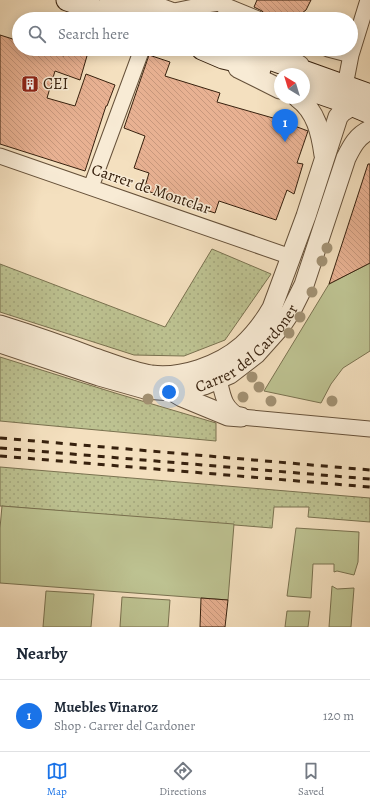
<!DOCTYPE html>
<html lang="en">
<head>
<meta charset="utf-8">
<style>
	:root { --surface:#fff; --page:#f6f6f7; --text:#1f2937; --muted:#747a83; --line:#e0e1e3; --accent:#1a73e8 }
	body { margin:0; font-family:Alegreya,serif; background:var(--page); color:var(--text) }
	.compass { position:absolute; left:274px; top:68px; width:36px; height:36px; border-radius:50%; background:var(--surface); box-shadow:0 2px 10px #0003; rotate:322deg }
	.you { position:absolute; left:169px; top:392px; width:14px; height:14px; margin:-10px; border:3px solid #fff; border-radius:50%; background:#1a73e8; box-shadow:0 0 0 6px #1a73e833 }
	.badge { display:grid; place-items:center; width:26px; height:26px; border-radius:50%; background:var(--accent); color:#fff; font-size:13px; font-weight:700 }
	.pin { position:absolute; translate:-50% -33px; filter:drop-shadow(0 1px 2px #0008) }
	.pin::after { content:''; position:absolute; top:21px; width:14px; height:12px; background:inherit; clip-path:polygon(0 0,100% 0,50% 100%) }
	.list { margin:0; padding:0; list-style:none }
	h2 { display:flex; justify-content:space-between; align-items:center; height:52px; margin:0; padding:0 16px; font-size:17px }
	h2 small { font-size:13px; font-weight:400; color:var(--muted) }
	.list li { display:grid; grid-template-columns:26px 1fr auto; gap:12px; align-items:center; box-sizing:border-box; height:72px; padding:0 16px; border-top:1px solid var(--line) }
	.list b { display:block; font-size:15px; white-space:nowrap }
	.list p { margin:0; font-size:13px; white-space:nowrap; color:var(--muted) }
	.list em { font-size:13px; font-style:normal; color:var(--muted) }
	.icon { flex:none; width:22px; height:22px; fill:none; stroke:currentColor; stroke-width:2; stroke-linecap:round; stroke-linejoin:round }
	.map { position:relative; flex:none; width:370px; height:627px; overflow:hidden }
	.search { position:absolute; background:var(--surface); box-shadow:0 2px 10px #0003; left:12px; right:12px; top:12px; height:44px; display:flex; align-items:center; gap:10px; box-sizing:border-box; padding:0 14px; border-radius:22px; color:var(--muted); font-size:15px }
	.sheet { height:124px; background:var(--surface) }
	nav { display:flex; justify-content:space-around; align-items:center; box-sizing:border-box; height:56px; border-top:1px solid var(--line); background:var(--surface); font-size:11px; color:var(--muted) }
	nav a { display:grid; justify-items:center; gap:2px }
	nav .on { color:var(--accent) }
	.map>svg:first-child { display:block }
	.grass { fill:url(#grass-dots); stroke:#7a7250 }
	.green { fill:#bdc291; stroke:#7a7250 }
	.building { fill:url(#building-back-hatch); stroke:#37210e }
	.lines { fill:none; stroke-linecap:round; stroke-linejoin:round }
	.service-casing { stroke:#66513a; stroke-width:9 }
	.minor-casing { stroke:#66513a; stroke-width:17 }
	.tertiary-casing { stroke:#66513a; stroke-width:21 }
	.secondary-casing { stroke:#37210e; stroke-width:23 }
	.service { stroke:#f8ebd5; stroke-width:7 }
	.minor { stroke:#f8ebd5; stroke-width:15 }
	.tertiary { stroke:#f8ebd5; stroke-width:19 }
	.secondary { stroke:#f8ebd5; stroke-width:21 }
	.rail { stroke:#37210e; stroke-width:3; stroke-dasharray:7 7; stroke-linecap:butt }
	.tree { fill:#a29173 }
	.labels { text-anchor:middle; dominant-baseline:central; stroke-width:3; stroke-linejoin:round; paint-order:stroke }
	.poi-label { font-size:16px; fill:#37210e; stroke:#f8ebd5; text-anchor:start }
	.street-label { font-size:16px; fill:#37210e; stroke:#f8ebd5 }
</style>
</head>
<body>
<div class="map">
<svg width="370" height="627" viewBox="0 0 370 627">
	<defs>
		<pattern id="grass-dots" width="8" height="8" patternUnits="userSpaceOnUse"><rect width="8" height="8" fill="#bdc291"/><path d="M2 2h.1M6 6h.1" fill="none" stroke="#a3a67c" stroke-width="1.8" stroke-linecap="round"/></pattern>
		<pattern id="building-back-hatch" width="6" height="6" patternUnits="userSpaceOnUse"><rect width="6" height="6" fill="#e8b192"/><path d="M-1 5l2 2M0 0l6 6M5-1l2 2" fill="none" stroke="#c8987d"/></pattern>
	</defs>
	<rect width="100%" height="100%" fill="#f4e0bf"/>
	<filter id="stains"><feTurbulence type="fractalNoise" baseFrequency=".005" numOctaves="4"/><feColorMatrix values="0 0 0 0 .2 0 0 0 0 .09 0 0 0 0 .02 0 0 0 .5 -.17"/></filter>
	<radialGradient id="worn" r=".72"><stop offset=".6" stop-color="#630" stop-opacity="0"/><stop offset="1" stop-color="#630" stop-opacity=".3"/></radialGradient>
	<!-- grass -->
	<path class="grass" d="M212,249L271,274L225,340L184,356L134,355L0,312V264L165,327Z
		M0,357L115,393L216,423V441L0,421Z
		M0,467L370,498V522L308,517L309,507H274L272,528L0,506Z"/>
	<!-- green -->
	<path class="green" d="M370,263V351L343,368L331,384L321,403L264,391L329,284Z
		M2,506L234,524L228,600L0,583V528Z
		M296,528L359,532L358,562L354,575L337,571L334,572V564H313L311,598L287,596Z
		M332,586L337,589L354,588L351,627H329Z
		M46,591L94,594L91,627H43Z
		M122,597L170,600L168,627H120Z
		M287,611H310L308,627H285Z"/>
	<!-- building -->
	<path class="building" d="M257,0H311L306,10L298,16L291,18H282L273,14L271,19L267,18L265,14L262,11L254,7Z
		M0,35L19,41V49H43L64,56L66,49H89L80,80L55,71L47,98L75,106L86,74L115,85L107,106H106L85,171L0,144Z
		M149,55L170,62L165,76L220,93L217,102L273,118L308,131L297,163L303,164L294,194L287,190L276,220L219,201L215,213L144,190L149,173L134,168L145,136L124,128Z
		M368,164H370V263L329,284Z
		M201,598L228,600L225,627H200Z"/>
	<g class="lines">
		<defs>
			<path id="service" d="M219,4L225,19"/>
			<path id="minor" d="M144,0L174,11L201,19
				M174,11L199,6L219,3L258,19
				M278,49L301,64
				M328,49L351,55
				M343,96L351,55L368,0
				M0,156L291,257
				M91,187L142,49
				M219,379C223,397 224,408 241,417L370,429"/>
			<g id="tertiary">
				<path d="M238,68L280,89"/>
				<path d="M298,98C316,111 321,133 324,155"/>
				<path d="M0,325C32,335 64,346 95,358C113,364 132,372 151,375C181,379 219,366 242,346C254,335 264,322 272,308L306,216L338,117L342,112L352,106"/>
				<path id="s1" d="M0,343L99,376L145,389L172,391L187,390L204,385L230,374L256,354L281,326L291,311L304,285L346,158C352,146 357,136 370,130"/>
				<path d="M172,391L182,397L228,416L241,417"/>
			</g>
			<path id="secondary" d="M67,0L122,19
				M111,0L162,19
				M202,49L223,58L249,64L260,69
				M242,49L370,95
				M316,92L342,101L370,113"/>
		</defs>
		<!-- service casing -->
		<use href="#service" class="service-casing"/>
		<!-- minor casing -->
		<use href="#minor" class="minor-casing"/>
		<!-- tertiary casing -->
		<use href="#tertiary" class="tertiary-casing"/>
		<!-- secondary casing -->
		<use href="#secondary" class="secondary-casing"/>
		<!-- service -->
		<use href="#service" class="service"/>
		<!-- minor -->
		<use href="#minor" class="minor"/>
		<!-- tertiary -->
		<use href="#tertiary" class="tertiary"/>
		<!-- secondary -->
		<use href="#secondary" class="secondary"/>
		<!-- rail -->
		<path class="rail" d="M0,438L370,470
			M0,448L370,479
			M0,456L370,487"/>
	</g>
	<!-- trees -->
	<g class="tree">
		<circle cx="327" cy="248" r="5.5"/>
		<circle cx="322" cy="261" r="5.5"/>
		<circle cx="312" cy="292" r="5.5"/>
		<circle cx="300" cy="317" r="5.5"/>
		<circle cx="289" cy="333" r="5.5"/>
		<circle cx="252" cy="377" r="5.5"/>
		<circle cx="259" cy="387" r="5.5"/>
		<circle cx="243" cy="397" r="5.5"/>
		<circle cx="148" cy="399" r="5.5"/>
		<circle cx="271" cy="401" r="5.5"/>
		<circle cx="332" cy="401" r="5.5"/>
	</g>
	<!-- icons -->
	<defs>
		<symbol id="building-square" viewBox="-11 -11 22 22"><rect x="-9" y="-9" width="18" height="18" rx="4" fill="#8f2418" stroke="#f8ebd5"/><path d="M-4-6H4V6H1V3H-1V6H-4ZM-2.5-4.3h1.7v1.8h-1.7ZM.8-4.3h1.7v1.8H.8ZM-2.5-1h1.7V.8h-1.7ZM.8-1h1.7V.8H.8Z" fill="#fff"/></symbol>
	</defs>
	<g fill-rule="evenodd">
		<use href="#building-square" x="20" y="74" width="20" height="20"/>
	</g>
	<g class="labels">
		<!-- poi labels -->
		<g class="poi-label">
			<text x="43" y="84">CEI</text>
		</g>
		<!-- street labels -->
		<g class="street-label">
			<text transform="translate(151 189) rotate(19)">Carrer de Montclar</text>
			<text stroke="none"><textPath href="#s1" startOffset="269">Carrer del Cardoner</textPath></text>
		</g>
	</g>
	<rect width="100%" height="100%" filter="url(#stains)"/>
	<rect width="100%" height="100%" fill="url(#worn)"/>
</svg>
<svg class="compass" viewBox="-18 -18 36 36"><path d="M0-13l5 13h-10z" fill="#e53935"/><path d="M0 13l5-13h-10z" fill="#747a83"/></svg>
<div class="you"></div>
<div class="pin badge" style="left:285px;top:142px">1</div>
<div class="search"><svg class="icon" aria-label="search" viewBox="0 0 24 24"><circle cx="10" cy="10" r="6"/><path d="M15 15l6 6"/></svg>Search here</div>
</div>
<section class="sheet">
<h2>Nearby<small></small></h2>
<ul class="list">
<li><span class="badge">1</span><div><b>Muebles Vinaroz</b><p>Shop · Carrer del Cardoner</p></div><em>120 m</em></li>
</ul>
</section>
<nav>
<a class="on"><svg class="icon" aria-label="map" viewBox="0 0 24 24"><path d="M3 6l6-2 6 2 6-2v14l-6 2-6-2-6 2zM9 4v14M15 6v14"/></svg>Map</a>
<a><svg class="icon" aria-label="directions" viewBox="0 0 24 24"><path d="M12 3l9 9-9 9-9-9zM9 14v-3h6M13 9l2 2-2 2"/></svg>Directions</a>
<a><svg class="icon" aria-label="saved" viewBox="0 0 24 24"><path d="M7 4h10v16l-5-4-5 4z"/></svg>Saved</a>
</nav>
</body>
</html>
